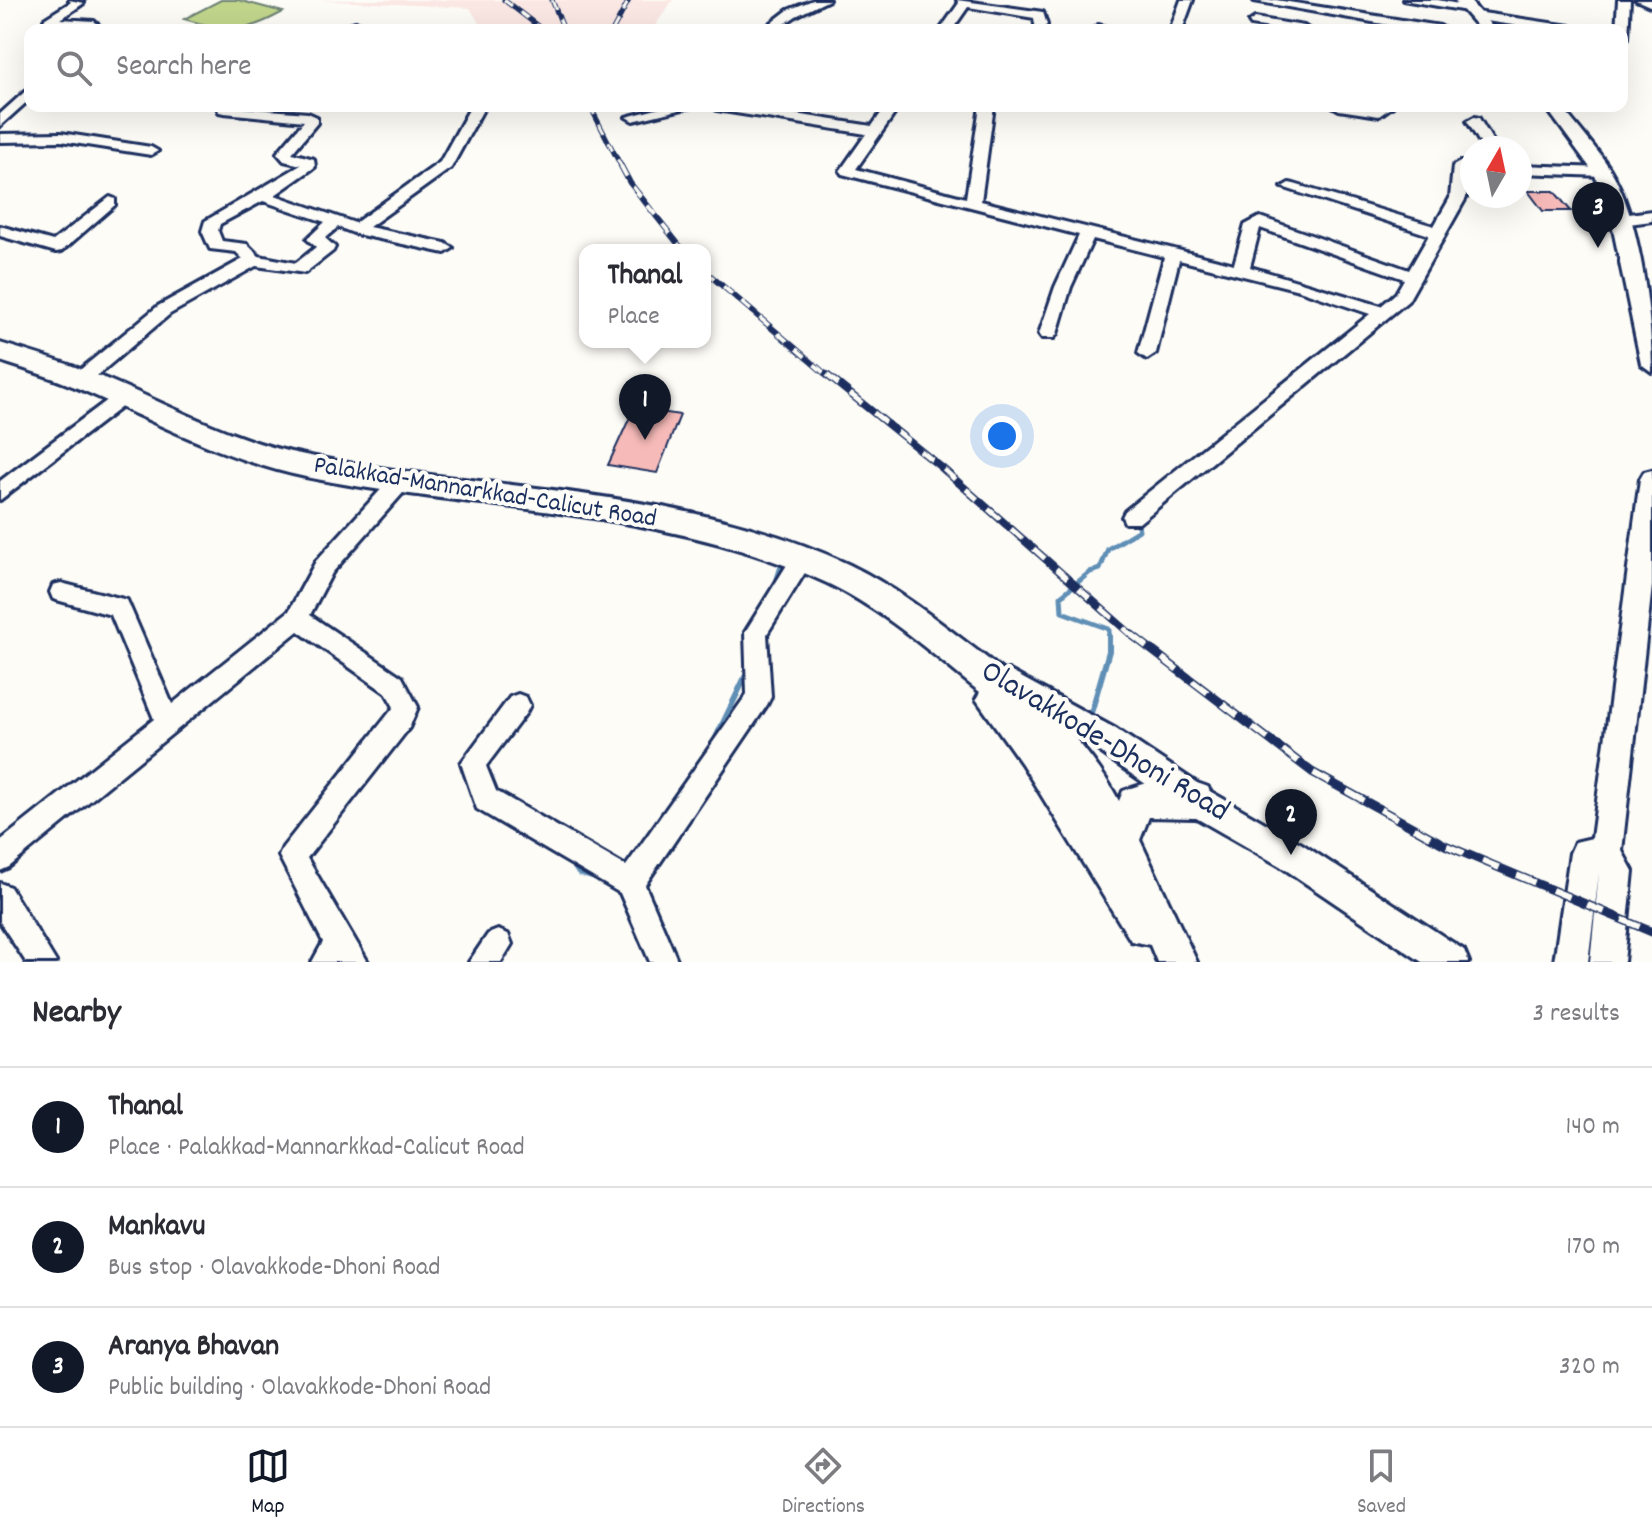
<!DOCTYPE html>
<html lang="en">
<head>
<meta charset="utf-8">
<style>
	:root { --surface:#fff; --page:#f2f2f3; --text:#2b2b33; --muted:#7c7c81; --line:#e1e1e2; --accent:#111827 }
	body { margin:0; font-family:Dekko,sans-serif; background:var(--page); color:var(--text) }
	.compass { position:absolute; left:1460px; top:136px; width:72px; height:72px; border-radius:50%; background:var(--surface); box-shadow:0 8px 32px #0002; rotate:9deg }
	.you { position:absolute; left:1002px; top:436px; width:28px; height:28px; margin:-20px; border:6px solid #fff; border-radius:50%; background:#1a73e8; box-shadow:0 0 0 12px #1a73e833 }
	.badge { display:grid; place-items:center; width:52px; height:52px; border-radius:50%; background:var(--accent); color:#fff; font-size:26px; font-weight:700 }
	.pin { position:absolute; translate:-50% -66px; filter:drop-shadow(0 2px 4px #0008) }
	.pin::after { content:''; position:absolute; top:42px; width:28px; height:24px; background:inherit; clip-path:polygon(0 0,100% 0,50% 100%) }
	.popup { position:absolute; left:579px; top:244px; width:132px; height:104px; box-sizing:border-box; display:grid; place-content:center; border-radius:16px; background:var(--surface); filter:drop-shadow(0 2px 6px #0005); font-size:26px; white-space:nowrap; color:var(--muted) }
	.popup b { font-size:30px; color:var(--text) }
	.popup::after { content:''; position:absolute; left:50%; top:100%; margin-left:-16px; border:16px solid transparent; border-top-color:var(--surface) }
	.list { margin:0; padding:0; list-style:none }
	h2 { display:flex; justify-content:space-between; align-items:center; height:104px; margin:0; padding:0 32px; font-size:34px }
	h2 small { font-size:26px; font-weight:400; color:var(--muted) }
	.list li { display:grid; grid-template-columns:52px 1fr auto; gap:24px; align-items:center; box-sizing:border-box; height:120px; padding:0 32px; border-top:2px solid var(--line) }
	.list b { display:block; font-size:30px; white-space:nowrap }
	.list p { margin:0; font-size:26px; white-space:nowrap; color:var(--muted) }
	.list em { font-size:26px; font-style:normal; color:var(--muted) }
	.icon { flex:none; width:44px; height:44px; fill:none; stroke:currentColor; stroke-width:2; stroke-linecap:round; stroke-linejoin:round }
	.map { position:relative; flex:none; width:1652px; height:962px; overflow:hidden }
	.search { position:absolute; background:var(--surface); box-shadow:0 8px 32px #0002; left:24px; right:24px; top:24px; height:88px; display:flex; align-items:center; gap:20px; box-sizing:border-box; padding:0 28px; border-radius:16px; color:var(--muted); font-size:30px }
	.sheet { height:464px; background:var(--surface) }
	nav { display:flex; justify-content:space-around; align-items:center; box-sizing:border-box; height:112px; border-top:2px solid var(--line); background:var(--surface); font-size:22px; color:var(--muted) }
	nav a { display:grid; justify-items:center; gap:4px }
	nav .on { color:var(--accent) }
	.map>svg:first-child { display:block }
	.built { fill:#fbe8e4 }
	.green { fill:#c1d68b; stroke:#6e8274; stroke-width:2 }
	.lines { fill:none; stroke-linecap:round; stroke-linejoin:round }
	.stream-far1 { stroke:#618fb6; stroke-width:5 }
	.stream { stroke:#618fb6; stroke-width:6 }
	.building { fill:#f6bab8; stroke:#1b2f5e; stroke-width:2 }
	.minor-casing { stroke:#1b2f5e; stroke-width:6 }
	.major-casing { stroke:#1b2f5e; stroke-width:6 }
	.highway-casing { stroke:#1b2f5e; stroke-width:6 }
	.minor { fill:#fdfcf7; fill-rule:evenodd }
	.major { fill:#fdfcf7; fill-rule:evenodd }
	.highway { fill:#fdfcf7; fill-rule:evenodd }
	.rail-far3-casing { stroke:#1b2f5e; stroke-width:5 }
	.rail-far2-casing { stroke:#1b2f5e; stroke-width:6 }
	.rail-far1-casing { stroke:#1b2f5e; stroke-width:8 }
	.rail-casing { stroke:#1b2f5e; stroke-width:9 }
	.rail-far3 { stroke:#fdfcf7; stroke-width:3; stroke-dasharray:10; stroke-linecap:butt }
	.rail-far2 { stroke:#fdfcf7; stroke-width:4; stroke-dasharray:12; stroke-linecap:butt }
	.rail-far1 { stroke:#fdfcf7; stroke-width:5; stroke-dasharray:15; stroke-linecap:butt }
	.rail { stroke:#fdfcf7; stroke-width:6; stroke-dasharray:19; stroke-linecap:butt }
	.labels { text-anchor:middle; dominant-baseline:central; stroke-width:8; stroke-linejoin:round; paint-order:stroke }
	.street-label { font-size:26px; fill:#1b2f5e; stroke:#fdfcf7 }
	.near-street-label { font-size:32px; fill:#1b2f5e; stroke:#fdfcf7 }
</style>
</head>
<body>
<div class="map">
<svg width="1652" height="962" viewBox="0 0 1652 962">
	<rect width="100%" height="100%" fill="#fdfcf7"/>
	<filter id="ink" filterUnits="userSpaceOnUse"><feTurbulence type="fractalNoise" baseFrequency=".0125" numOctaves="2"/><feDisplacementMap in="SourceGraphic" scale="16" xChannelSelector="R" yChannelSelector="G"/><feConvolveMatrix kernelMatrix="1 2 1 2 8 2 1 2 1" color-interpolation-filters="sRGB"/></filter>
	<g filter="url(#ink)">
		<!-- built -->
		<path class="built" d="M316,0H673L652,30H483L470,8Z"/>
		<!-- green -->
		<path class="green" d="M221,0H238L283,12C239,36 231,32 184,19Z"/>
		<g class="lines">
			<!-- stream-far1 -->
			<path class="stream-far1" d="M775,585L783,560
				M1109,637V629L1062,612L1061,596L1090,572L1100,569L1108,549L1139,530L1137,519"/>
			<!-- stream -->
			<path class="stream" d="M1089,720L1109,651V635
				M711,748L748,671
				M570,860L579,873L596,878"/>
		</g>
		<!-- building -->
		<path class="building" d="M1528,191H1554L1571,211H1543Z
			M634,408L680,415L657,473L608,465Z"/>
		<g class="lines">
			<defs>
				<path id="minor" d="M69,0L84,3L61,19L94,21L104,30L44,25V19L71,2Z
					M813,0H829L796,16L776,30H762L788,10Z
					M957,0L1043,12L1047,25L1041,29L1035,25L1034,18L968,7L952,30H940L959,3Z
					M1181,0H1193L1182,30H1170Z
					M1276,0L1440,26L1446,30H1417L1254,1Z
					M1403,0H1438L1473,7L1467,11Z
					M1618,0H1630L1628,38L1622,42V30H1616Z
					M1636,0H1652V7Z
					M1476,12L1570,26L1576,30H1546L1472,19L1470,16Z
					M1255,18L1304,26L1310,30H1282L1251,25L1249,22Z
					M355,22L384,27L433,26L439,30H330Z
					M1098,25L1107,27L1109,30H1093Z
					M30,87V99L0,126V114Z
					M217,106L308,113L317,117V123L292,153L314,159L315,167L275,195L355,223L440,162L471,106H485L451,168L369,227L445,243L453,248L445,253L356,234L338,227L325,238L335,247L333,251L305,273L256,266L170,314L87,384H75L72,379L75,374L158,306L243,259L236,252L210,249L202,231L205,221L301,165L284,161L277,153L304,121L224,113L219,112ZM263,201L325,222L307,239L316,247L296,263L259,256L247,244L222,241L218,231L220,224Z
					M668,106H695L633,121L626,117Z
					M710,106H743L872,126L886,106H900L856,169L966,198L980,106H994L981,201L1234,264L1245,225L1260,217L1409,270L1429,235L1282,187L1289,183L1294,184L1434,226L1450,198L1453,166L1460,162H1472V170H1467L1466,198L1408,301L1139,523H1125L1122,517L1125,511L1370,314L1299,290L1179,260L1156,353L1147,359L1138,353L1164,257L1093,239L1071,287L1057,334L1054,338H1042L1039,334L1055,287L1079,235L842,174L840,171L866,134L717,110ZM1260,228L1404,279L1396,293L1381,306L1250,267Z
					M1332,106H1393L1379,116L1339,110Z
					M1474,117L1479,118L1497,148H1483L1467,121Z
					M61,133L151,147L158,151L151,155L61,141L0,142V134Z
					M1520,165L1603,168L1610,172L1603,176L1520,173Z
					M110,197L115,199V205L62,251L56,252L0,236V226L53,241Z
					M1652,211V221L1621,225L1613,220L1621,215Z
					M121,390L128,392L130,397L128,402L0,500V481Z
					M403,471L410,473L413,479L410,485L332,573L310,615L402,677L418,707L409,728L307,858L368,962H312L323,942L279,856L283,847L394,707L386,693L298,631L9,867L0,871V841L154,719L111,615L53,599L50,592L53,585L61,583L127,600L172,704L289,611L316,561L396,473Z
					M803,549L811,552L814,558L767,634L771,697L767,705L645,885L678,962H650L620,893L477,809L461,763L510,697L518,694L526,697L530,705L526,713L486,766L496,791L626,866L747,694L745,632L795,552Z
					M0,883L10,887L56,962H26L0,922Z
					M498,930L508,934L512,944L501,962H469L488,934Z"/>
				<path id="major" d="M1454,0H1469L1495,30H1480Z
					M1545,106H1561C1577,127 1596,147 1610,169C1640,217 1652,316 1652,372L1641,364L1609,210L1594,173Z
					M1652,470V586L1622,851L1633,871L1624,962H1590L1599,873L1588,962H1554L1570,853L1575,842L1592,838L1640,479L1644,472Z
					M1008,670L1116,729L1206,789L1302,844L1464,950L1469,962H1422L1280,866L1184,811L1096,749L998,692L994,683L998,674Z"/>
				<path id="highway" d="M0,343C30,352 60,361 89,372C162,400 228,440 305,455C486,492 680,485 850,565C897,588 937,620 979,652C1035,695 1086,739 1119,801L1123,791C1152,780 1178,775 1208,787L1213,800L1208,813L1195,818L1149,817L1140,840L1197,962H1157L1150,945L1131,941L1022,764L976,699L980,692C931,653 884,610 827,583C666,507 478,512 306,477C223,460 151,419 75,387C51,377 25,369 0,361Z"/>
			</defs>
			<!-- minor casing -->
			<use href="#minor" class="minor-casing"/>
			<!-- major casing -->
			<use href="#major" class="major-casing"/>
			<!-- highway casing -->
			<use href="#highway" class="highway-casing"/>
			<!-- minor -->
			<use href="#minor" class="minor"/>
			<!-- major -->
			<use href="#major" class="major"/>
			<!-- highway -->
			<use href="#highway" class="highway"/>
			<defs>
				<path id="rail-far3" d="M504,0L543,30
					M552,0L564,30
					M613,30L629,0
					M590,106L622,168"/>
				<path id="rail-far2" d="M621,166L630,183L683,250
					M705,271L829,377"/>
				<path id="rail-far1" d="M827,375L942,468L1134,637"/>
				<path id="rail" d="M1132,635L1312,772L1445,845L1652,932"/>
			</defs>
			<!-- rail-far3 casing -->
			<use href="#rail-far3" class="rail-far3-casing"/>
			<!-- rail-far2 casing -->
			<use href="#rail-far2" class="rail-far2-casing"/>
			<!-- rail-far1 casing -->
			<use href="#rail-far1" class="rail-far1-casing"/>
			<!-- rail casing -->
			<use href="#rail" class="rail-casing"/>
			<!-- rail-far3 -->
			<use href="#rail-far3" class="rail-far3"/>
			<!-- rail-far2 -->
			<use href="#rail-far2" class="rail-far2"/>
			<!-- rail-far1 -->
			<use href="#rail-far1" class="rail-far1"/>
			<!-- rail -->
			<use href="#rail" class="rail"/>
		</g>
	</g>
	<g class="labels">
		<!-- street labels -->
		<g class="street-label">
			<text transform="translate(485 493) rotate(9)">Palakkad-Mannarkkad-Calicut Road</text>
		</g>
		<!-- near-street labels -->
		<g class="near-street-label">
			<text transform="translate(1104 743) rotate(31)">Olavakkode-Dhoni Road</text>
		</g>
	</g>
</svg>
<svg class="compass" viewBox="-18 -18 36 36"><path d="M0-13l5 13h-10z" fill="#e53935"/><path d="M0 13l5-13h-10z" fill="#7c7c81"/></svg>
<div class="you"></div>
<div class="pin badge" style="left:645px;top:440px">1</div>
<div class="popup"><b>Thanal</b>Place</div>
<div class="pin badge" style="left:1291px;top:855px">2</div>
<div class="pin badge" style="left:1598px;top:248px">3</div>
<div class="search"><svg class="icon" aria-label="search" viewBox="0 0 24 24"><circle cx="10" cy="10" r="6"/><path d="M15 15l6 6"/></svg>Search here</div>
</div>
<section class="sheet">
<h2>Nearby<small>3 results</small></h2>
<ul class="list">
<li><span class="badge">1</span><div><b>Thanal</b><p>Place · Palakkad-Mannarkkad-Calicut Road</p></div><em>140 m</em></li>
<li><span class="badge">2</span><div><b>Mankavu</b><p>Bus stop · Olavakkode-Dhoni Road</p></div><em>170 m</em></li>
<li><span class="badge">3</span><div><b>Aranya Bhavan</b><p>Public building · Olavakkode-Dhoni Road</p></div><em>320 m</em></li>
</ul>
</section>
<nav>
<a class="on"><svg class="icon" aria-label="map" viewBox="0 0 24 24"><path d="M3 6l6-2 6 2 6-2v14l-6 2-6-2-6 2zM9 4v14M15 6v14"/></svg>Map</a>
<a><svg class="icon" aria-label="directions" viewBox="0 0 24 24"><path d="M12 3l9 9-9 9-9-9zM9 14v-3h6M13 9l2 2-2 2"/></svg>Directions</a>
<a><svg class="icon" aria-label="saved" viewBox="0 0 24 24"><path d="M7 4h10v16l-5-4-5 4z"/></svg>Saved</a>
</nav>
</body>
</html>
